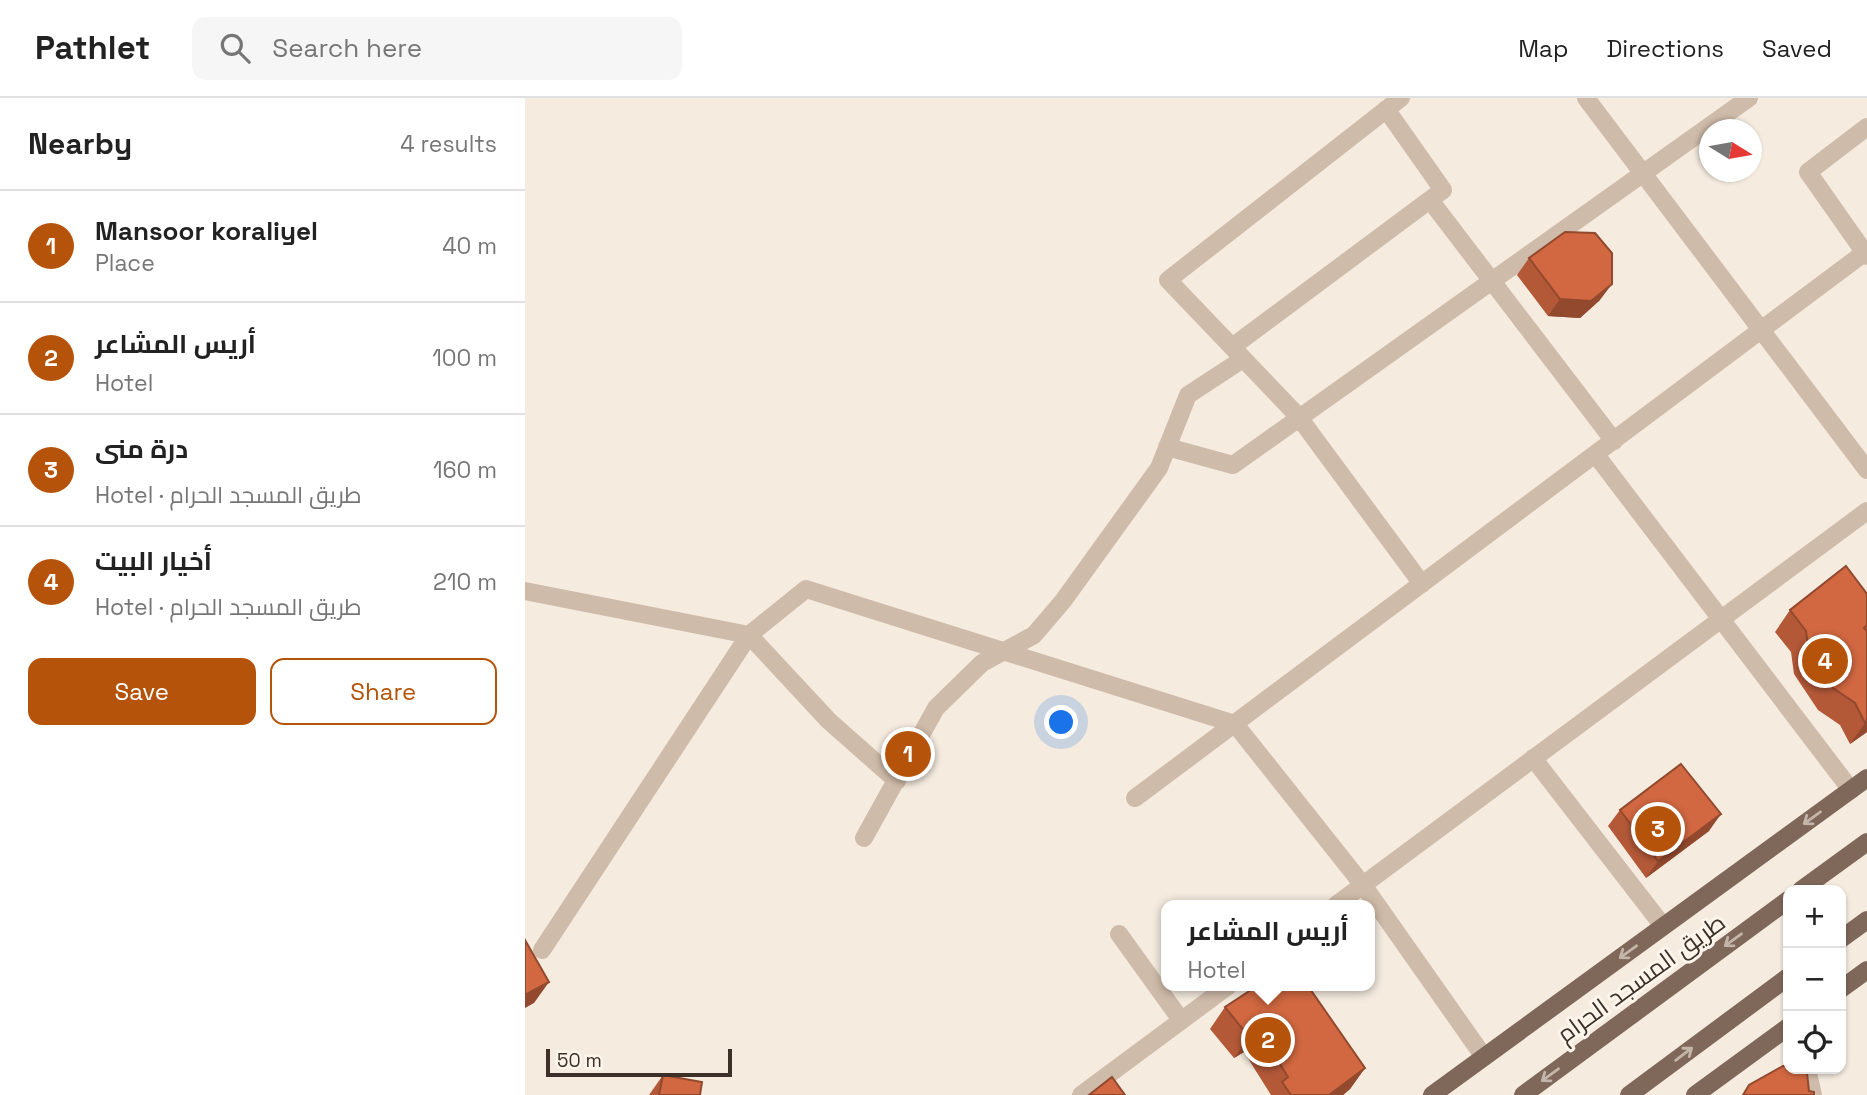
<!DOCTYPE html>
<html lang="en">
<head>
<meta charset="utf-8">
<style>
	:root { --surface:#fff; --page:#f6f6f6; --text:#222; --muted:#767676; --line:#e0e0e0; --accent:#b45309 }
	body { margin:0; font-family:"Space Grotesk",Cairo,sans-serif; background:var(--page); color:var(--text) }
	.controls { position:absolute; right:21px; bottom:21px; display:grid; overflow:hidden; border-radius:14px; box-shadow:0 2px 5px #0004 }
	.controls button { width:63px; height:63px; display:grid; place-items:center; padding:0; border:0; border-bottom:2px solid var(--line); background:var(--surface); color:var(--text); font:35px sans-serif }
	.compass { position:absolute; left:1174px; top:21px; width:63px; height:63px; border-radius:50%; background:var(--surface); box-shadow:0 2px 5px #0004; rotate:101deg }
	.scale { position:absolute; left:21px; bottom:18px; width:186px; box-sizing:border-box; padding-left:7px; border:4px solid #3c3029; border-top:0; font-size:19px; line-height:24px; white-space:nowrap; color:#3c3029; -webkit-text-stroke:5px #fcf5ec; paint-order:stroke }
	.you { position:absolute; left:537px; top:625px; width:24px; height:24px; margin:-18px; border:5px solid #fff; border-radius:50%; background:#1a73e8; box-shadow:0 0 0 10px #1a73e833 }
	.badge { display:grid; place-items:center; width:46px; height:46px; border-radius:50%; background:var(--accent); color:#fff; font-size:23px; font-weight:700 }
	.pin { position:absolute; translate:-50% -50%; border:4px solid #fff; box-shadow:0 2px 7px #0006 }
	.popup { position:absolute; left:636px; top:802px; width:214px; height:91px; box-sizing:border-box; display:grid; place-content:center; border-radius:14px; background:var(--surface); filter:drop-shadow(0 2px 5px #0005); font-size:23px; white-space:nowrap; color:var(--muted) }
	.popup b { font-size:26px; color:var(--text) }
	.popup::after { content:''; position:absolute; left:50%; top:100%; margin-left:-14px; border:14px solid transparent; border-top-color:var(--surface) }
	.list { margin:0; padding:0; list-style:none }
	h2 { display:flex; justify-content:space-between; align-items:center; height:91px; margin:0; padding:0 28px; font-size:30px }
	h2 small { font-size:23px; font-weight:400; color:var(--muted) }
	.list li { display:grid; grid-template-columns:46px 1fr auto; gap:21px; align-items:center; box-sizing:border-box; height:112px; padding:0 28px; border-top:2px solid var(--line) }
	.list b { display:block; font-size:26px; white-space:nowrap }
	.list p { margin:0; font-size:23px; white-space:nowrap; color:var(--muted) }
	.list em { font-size:23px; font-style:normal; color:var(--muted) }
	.actions { display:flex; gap:14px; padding:21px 28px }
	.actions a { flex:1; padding:16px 0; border:2px solid var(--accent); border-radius:14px; text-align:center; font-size:24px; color:var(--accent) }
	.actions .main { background:var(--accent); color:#fff }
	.icon { flex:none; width:38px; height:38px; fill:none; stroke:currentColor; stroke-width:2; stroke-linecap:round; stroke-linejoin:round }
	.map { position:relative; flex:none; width:1342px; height:997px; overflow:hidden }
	header { display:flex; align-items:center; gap:42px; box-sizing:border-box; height:98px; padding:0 35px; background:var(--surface); border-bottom:2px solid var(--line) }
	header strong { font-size:33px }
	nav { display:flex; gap:38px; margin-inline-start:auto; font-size:24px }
	.search { width:490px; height:63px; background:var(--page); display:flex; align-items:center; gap:18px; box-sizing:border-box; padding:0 24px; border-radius:14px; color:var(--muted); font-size:26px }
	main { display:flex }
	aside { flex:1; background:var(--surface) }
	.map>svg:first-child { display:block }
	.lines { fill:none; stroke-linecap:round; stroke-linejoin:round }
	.minor { stroke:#cfbba9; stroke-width:18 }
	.primary { stroke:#7f6759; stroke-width:18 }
	.wall { fill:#b45938 }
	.shaded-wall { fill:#92492e }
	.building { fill:#d16841; stroke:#92492e; stroke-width:2 }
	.oneway { stroke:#c4b5aa }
	.labels { text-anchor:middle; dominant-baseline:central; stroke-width:6; stroke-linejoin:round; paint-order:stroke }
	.street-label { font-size:24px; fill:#3c3029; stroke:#fcf5ec }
</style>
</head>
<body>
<header>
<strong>Pathlet</strong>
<div class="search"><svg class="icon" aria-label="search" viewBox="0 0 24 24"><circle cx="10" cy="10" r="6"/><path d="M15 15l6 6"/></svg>Search here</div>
<nav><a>Map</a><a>Directions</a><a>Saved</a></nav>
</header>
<main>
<aside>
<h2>Nearby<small>4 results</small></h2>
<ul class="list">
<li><span class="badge">1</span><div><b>Mansoor koraliyel</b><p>Place</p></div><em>40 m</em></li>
<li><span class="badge">2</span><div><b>أريس المشاعر</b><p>Hotel</p></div><em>100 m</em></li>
<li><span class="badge">3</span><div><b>درة منى</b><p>Hotel · طريق المسجد الحرام</p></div><em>160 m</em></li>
<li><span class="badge">4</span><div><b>أخيار البيت</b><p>Hotel · طريق المسجد الحرام</p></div><em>210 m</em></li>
</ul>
<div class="actions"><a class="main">Save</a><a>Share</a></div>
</aside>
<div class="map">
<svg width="1342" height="997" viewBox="0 0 1342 997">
	<rect width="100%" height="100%" fill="#f5ebdf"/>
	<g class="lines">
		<!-- minor -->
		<path class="minor" d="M876,0L643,182L773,318L897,486
			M1061,0L1342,372
			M1342,29L1283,74L1342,158
			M905,102L1089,343
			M707,249L918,92L861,11
			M642,349L708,367L1224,0
			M1071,357L1326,692
			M0,493L224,537L304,623L372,683
			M1008,660L1138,828
			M610,700L1339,155
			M339,740L411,610L457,565L509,537L538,503L634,370L663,297L718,261
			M811,807L1342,413
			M594,836L656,922
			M17,852L224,537L281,491L710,626L838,787L959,959
			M1282,971L1288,997
			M556,997L703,888"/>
		<!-- primary -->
		<path class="primary" d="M1276,792L1342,744
			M1316,841L1342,822
			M1316,891L1342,872
			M907,997L1342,680
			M998,997L1263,802
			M1104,997L1263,879
			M1170,997L1263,929"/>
	</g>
	<!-- wall -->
	<path class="wall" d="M1004,160L1075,202L1055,220L1023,218L992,177Z
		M1342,496V634L1325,646L1315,627L1293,612L1269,576L1266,554L1250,534L1265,512Z
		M1095,712L1184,733L1121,780L1083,728Z
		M700,909L840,970L825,991L818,997H746L719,954L709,960L685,931Z
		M138,977L175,997H124Z"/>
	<!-- shaded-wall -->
	<path class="shaded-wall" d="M1087,186L1075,202L1055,220L1023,218L1035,201Z
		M1342,623V634L1325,646L1340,625Z
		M1196,716L1184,733L1121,780L1133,763Z
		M24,884L9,905L0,910V897Z
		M734,932L719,954L709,960L724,939Z
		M840,970L825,991L818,997H804Z"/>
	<!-- building -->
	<path class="building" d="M1040,134L1070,135L1087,155V186L1066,203L1035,201L1004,160Z
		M1321,468L1342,496V527L1339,530L1342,533V623L1340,625L1330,605L1308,590L1284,554L1281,533L1265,512Z
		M1156,666L1196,716L1133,763L1095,712Z
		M0,842L24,884L0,897Z
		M732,888H783L840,970L804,997H766L757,984L763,979L734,932L724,939L700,909Z
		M1258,968H1263V971H1276V974L1282,975L1284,993L1289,994V997H1218L1224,987Z
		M138,977L177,984L175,997H134Z
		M587,979L600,997H564Z"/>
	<!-- one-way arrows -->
	<defs><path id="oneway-shaft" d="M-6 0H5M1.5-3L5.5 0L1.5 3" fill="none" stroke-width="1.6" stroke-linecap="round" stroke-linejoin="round" transform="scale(1.75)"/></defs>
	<g class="oneway">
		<use href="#oneway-shaft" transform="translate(1287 720) rotate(144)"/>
		<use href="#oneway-shaft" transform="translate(1208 842) rotate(144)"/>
		<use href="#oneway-shaft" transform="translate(1103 854) rotate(144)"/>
		<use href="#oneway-shaft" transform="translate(1159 956) rotate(-37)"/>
		<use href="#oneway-shaft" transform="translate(1025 977) rotate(144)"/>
	</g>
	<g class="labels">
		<!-- street labels -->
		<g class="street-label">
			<text transform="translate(1116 880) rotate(-36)">طريق المسجد الحرام</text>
		</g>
	</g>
</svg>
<div class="controls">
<button>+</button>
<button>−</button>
<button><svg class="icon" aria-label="locate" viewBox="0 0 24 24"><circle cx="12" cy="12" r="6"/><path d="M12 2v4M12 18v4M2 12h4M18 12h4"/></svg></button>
</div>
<svg class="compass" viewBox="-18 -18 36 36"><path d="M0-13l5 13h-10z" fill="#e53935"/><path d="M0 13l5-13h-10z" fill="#767676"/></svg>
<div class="scale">50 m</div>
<div class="you"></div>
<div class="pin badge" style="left:383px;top:656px">1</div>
<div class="pin badge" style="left:743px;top:942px">2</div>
<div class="popup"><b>أريس المشاعر</b>Hotel</div>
<div class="pin badge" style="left:1133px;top:731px">3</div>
<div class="pin badge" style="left:1300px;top:563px">4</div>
</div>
</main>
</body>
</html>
